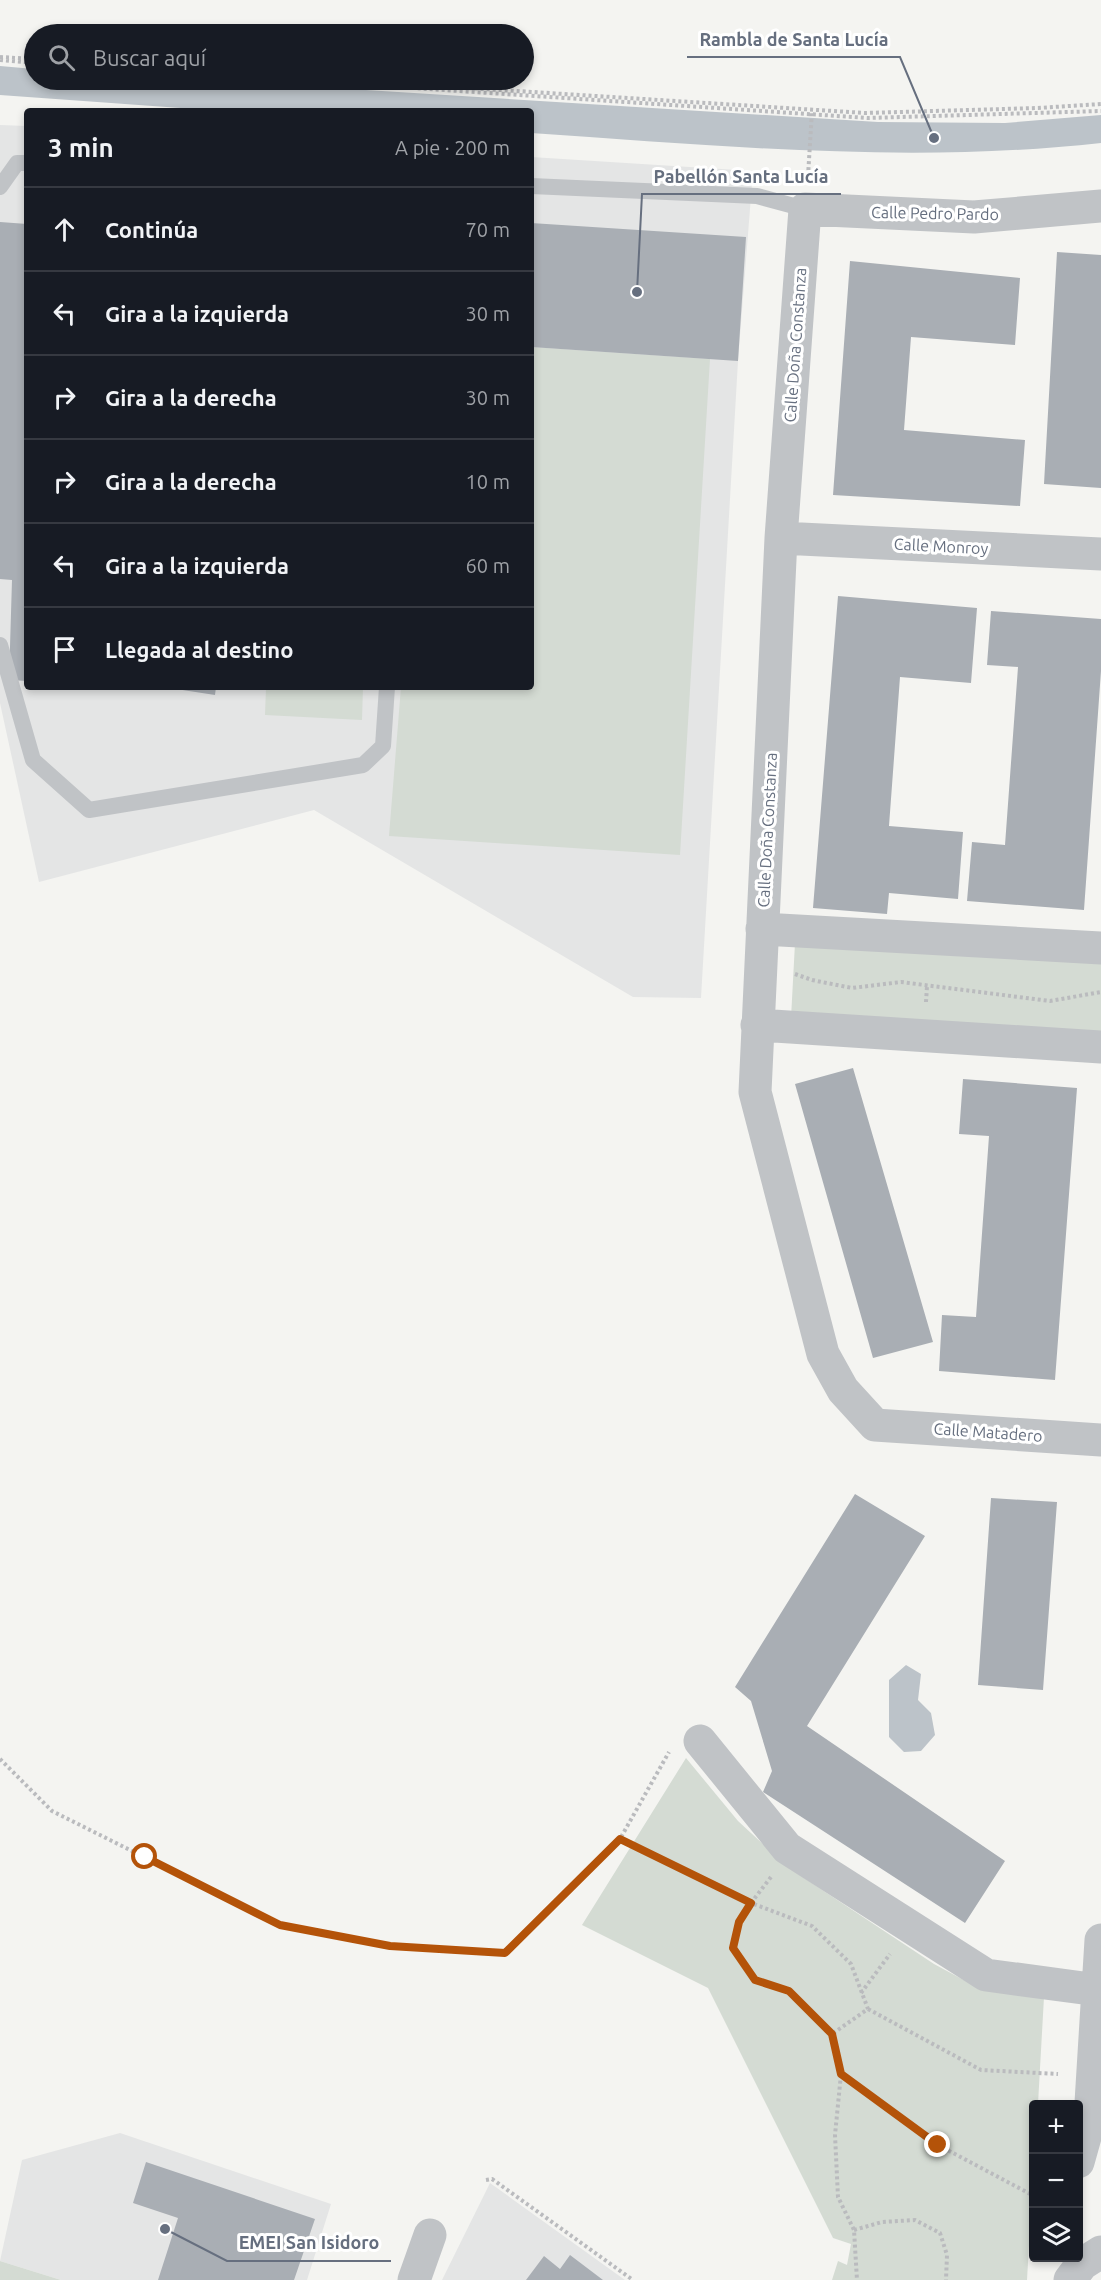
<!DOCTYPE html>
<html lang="es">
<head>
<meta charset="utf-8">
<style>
	:root { --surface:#171b24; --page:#242831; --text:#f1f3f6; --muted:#9ea1a6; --line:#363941 }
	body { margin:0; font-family:Ubuntu,sans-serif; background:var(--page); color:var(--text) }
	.controls { position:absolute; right:18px; bottom:18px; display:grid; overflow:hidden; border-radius:6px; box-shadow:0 3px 9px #0003 }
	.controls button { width:54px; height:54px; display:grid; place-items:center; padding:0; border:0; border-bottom:2px solid var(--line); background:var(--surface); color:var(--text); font:30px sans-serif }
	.stop { position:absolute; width:18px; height:18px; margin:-14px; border:4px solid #b45309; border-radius:50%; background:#fff }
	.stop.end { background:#b45309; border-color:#fff; box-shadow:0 2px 6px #0008 }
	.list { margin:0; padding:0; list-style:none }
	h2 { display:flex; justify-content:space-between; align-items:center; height:78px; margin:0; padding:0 24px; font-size:26px }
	h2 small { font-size:20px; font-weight:400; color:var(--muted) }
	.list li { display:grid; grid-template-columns:39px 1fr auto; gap:18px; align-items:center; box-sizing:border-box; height:84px; padding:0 24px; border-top:2px solid var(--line) }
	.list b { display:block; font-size:22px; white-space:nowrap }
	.list em { font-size:20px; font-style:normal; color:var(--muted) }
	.icon { flex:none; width:33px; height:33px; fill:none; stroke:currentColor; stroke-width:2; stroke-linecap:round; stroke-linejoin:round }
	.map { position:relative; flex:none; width:1101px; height:2280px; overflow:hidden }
	.search { position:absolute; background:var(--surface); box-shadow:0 3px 9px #0003; left:24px; top:24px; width:510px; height:66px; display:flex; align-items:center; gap:15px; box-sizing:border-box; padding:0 21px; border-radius:33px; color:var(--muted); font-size:22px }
	.panel { position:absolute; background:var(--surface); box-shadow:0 3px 9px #0003; left:24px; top:108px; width:510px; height:582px; border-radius:6px }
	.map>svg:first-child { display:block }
	.built { fill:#e4e5e5 }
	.green { fill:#d4dbd3 }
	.water { fill:#bcc3c9 }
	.building { fill:#a9aeb4 }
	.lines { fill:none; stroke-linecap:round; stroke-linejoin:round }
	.path { stroke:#babbbe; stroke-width:4; stroke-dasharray:3 3; stroke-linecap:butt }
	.lane { stroke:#c0c3c6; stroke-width:16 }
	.street { stroke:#c0c3c6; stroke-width:33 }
	.route { stroke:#b45309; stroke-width:8 }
	.labels { text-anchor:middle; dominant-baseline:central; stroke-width:6; stroke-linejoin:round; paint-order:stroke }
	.street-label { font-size:16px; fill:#666f7f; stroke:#fff }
	.leader { fill:none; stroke:#666f7f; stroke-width:2 }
	.callout-dot { fill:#666f7f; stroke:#fff; stroke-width:2 }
	.callout-label { font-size:18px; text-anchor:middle; font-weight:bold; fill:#666f7f; stroke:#fff; stroke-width:6; stroke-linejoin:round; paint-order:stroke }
</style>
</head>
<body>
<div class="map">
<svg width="1101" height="2280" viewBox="0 0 1101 2280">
	<rect width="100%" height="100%" fill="#f4f4f1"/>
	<!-- built -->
	<path class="built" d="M0,125L27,126V687H531V157L753,171L738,361L701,998L633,997L314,810L39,882L0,703Z
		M120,2133L331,2204L307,2280H61L0,2261L22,2160Z
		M490,2183L625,2280H442Z"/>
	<!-- green -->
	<path class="green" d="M531,347L710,359L680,855L389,836L401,687H531Z
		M266,687H363L362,720L265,715Z
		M795,943L1101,960V1035L791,1018Z
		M686,1758L738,1821L789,1868L934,1964L973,1985L1044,1997L1038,2104H1034L1033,2174L1027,2280H832L838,2261L847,2265L851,2244L833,2238L708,1988L582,1925Z
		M0,2261L61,2280H0Z"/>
	<!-- water -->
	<path class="water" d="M0,66L34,69V80H205L878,122L1005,123L1101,115V143C911,164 721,146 531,133V111H222L0,95Z
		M906,1665L921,1674L918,1700L931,1713L935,1735L921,1751L904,1752L889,1737V1680Z"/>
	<!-- building -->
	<path class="building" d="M0,222L27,224V681L9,680L12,580L0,579Z
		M531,223L746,237L738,361L531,347Z
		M1057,252L1101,255V488L1044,484Z
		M850,261L1020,278L1015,345L911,337L904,430L1025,440L1020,506L833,495Z
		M838,596L977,608L971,683L900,677L889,826L963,832L958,899L889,893L887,914L813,908Z
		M991,611L1101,619V671L1084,910L967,901L972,842L1005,845L1018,667L987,665Z
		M163,687H216L215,695Z
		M853,1068L933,1342L873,1358L795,1084Z
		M963,1079L1077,1088L1055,1380L939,1371L942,1315L976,1317L989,1136L959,1134Z
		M855,1494L925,1536L807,1726L1005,1861L965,1923L763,1792L772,1771L751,1701L735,1687Z
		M991,1498L1057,1502L1043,1690L978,1685Z
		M146,2162L315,2219L294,2280H158L178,2218L133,2203Z
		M570,2255L603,2280H526L544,2256L560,2269Z"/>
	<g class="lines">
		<!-- path -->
		<path class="path" d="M0,57L34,59
			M0,60L34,63
			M292,80L868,118L1101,111
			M343,80L865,113L1038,108L1101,104
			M808,176L812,111
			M795,974L812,980L852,988L901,982L1050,1001L1101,992
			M926,1002L927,986
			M0,1759L52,1811L280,1925L390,1946L505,1953L620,1839L669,1752
			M620,1839L751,1903L739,1922L733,1948L755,1980L789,1991L832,2034L841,2074L835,2135L838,2197L854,2230L857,2280
			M771,1877L751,1903L812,1926L851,1964L868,2009L832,2034
			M861,1993L890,1954
			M868,2009L981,2070L1058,2074
			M841,2074L938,2145L1034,2196
			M486,2180L492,2179L633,2280
			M854,2230L882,2222L915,2220L940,2233L947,2255L946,2280"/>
		<!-- lane -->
		<path class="lane" d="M531,186L757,196L805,209
			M0,187L17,163H27
			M0,645L33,760L89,810L363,765L383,746L387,687"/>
		<!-- street -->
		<path class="street" d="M1101,206L974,217L805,209L781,538L755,1092L823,1354L843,1390L875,1425L1101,1440
			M781,538L1101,554
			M762,929L1101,948
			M757,1025L1101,1047
			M700,1741L787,1848L986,1975L1098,1990
			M1078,2162L1090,2119L1101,1940
			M414,2280L430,2235
			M1070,2280L1082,2264L1101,2252"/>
	</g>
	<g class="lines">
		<!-- route -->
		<path class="route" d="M145,1857L280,1925L390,1946L505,1953L620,1839L751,1903L739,1922L733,1948L755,1980L789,1991L832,2034L841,2074L938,2145"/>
	</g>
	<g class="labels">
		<!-- street labels -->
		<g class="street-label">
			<text transform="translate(935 213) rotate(1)">Calle Pedro Pardo</text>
			<text transform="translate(795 345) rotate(-86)">Calle Doña Constanza</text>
			<text transform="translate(941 546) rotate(3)">Calle Monroy</text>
			<text transform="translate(767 830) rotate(-87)">Calle Doña Constanza</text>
			<text transform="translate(988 1432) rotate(4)">Calle Matadero</text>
		</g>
	</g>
	<!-- callouts -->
	<path class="leader" d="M934 138L900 57H687M637 292L642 194H841M165 2229L227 2261H391"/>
	<g class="callout-dot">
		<circle cx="934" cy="138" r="6"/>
		<circle cx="637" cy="292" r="6"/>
		<circle cx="165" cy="2229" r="6"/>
	</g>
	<g class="callout-label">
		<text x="794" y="46">Rambla de Santa Lucía</text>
		<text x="741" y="183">Pabellón Santa Lucía</text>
		<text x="309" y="2249">EMEI San Isidoro</text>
	</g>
</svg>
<div class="controls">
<button>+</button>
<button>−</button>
<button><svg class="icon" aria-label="layers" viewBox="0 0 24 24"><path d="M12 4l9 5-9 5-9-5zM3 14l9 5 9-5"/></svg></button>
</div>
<div class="stop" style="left:145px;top:1857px"></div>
<div class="stop end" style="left:938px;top:2145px"></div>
<div class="search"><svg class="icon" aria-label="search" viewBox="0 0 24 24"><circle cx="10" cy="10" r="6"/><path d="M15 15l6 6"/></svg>Buscar aquí</div>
<section class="panel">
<h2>3 min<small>A pie · 200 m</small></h2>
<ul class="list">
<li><svg class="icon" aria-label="ahead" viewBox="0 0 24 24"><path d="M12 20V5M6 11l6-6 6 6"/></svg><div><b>Continúa</b></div><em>70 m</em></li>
<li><svg class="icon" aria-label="left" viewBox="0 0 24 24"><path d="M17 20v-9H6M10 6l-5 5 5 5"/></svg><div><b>Gira a la izquierda</b></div><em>30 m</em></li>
<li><svg class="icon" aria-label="right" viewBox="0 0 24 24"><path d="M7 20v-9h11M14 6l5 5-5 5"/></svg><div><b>Gira a la derecha</b></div><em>30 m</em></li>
<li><svg class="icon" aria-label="right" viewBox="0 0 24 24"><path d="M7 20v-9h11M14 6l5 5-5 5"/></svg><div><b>Gira a la derecha</b></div><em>10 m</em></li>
<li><svg class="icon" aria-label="left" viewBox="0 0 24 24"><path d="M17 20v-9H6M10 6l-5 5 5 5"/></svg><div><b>Gira a la izquierda</b></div><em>60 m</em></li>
<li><svg class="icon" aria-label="arrive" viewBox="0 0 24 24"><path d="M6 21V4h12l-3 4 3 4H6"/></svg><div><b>Llegada al destino</b></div></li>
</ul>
</section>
</div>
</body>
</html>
